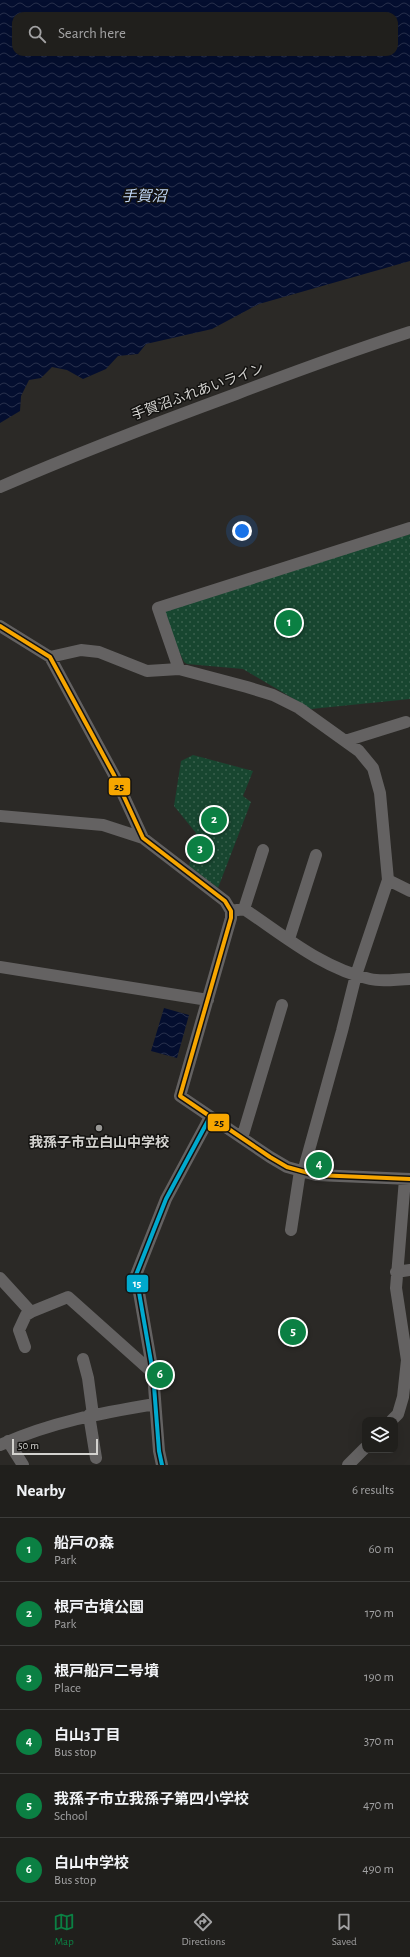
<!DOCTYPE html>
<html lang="en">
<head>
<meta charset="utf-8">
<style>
	:root { --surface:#201f1c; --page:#2d2c29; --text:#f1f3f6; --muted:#a2a2a3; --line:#3d3d3b; --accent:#0b8043 }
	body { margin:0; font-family:"Alegreya Sans","Noto Sans JP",sans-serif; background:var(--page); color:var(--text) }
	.controls { position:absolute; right:12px; bottom:12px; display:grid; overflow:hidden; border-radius:8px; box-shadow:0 4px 16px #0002 }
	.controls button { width:36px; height:36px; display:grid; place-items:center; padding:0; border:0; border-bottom:1px solid var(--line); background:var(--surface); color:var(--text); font:20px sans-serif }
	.scale { position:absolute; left:12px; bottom:10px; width:86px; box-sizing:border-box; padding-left:4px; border:2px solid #d3d2cf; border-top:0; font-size:11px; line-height:14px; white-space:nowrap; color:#d3d2cf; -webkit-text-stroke:3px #131210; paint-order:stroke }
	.you { position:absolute; left:242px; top:531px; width:14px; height:14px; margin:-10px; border:3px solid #fff; border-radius:50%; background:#1a73e8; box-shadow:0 0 0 6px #1a73e833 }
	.badge { display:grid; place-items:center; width:26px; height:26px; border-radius:50%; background:var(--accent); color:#fff; font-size:13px; font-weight:700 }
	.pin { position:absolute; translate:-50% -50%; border:2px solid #fff; box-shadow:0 1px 4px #0006 }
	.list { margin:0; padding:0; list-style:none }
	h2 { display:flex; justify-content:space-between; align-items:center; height:52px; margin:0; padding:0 16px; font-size:17px }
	h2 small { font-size:13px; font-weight:400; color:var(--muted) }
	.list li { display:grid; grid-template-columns:26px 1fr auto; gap:12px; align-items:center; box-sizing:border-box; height:64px; padding:0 16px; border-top:1px solid var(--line) }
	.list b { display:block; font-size:15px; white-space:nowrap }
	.list p { margin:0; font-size:13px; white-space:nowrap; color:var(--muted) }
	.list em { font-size:13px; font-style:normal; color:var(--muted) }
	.icon { flex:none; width:22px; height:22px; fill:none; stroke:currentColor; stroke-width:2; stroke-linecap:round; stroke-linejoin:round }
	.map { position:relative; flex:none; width:410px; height:1465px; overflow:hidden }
	.search { position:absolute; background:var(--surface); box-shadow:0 4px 16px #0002; left:12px; right:12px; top:12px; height:44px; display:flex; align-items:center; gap:10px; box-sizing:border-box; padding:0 14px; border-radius:12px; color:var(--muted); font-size:15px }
	.sheet { height:436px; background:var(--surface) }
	nav { display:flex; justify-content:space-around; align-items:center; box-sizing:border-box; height:56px; border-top:1px solid var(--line); background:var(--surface); font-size:11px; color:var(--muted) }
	nav a { display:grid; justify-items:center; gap:2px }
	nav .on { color:var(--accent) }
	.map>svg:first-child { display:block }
	.grass { fill:url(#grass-dots) }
	.water { fill:url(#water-waves); fill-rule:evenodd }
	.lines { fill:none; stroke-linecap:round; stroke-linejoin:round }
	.minor { stroke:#646262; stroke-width:12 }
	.bus-1-casing { stroke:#131210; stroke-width:7 }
	.bus-2-casing { stroke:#131210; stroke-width:7 }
	.bus-1 { stroke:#f7a600; stroke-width:4 }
	.bus-2 { stroke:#00a9ce; stroke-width:4 }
	.poi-dot { fill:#989794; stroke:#131210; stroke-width:1.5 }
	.labels { text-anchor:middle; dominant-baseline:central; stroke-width:3; stroke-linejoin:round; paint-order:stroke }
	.street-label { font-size:14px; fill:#d3d2cf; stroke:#131210 }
	.poi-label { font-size:14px; font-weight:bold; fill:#d3d2cf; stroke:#131210 }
	.water-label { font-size:15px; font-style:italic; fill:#c2d9fa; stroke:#131210 }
	.line-badge { stroke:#131210; stroke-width:1.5 }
	.badge-label { font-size:11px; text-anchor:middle; font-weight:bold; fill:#fff }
	.pale-badge-label { font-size:11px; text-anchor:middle; font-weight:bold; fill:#111 }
</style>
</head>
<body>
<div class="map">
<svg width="410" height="1465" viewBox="0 0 410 1465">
	<defs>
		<pattern id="grass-dots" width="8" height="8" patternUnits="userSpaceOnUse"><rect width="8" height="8" fill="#184630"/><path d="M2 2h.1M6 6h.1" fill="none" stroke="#39604d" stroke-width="1.8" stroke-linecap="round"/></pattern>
		<pattern id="water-waves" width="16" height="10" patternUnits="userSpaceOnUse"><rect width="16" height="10" fill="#040e2f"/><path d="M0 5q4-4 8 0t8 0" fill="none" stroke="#28304c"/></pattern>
	</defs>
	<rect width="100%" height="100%" fill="#2b2926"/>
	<!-- grass -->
	<path class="grass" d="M410,534V699L311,709L243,669L187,664L184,662L170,632L164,614L166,610Z
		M193,755L253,771L243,796L251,802L218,888L189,866L196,833L174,806L181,761Z"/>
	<!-- water -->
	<path class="water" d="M0,0H410V261L259,304L212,329L146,344L138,354L118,356L106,369L83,379L67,370L52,367L41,378L29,380L21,396L20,411L0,423ZM16,16H394V52H16Z
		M164,1008L189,1015L177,1058L151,1051Z"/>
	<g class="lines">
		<!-- minor -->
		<path class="minor" d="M0,487C78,453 157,423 236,394C294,372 351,351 410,332
			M0,626L50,657L114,775L143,838L225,901L231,911V918L180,1096L270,1157L287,1167L316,1175L410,1179
			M50,657L81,650L99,652L147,671L179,669L247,687L273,695L299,708L359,751L373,768L380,793L388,880L410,891
			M179,669L158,608L410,528
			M345,741L406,722
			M0,816L103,825L143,838
			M244,909L263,850
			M231,911L244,909C283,935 323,969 370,979C383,982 397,979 410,979
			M289,939L316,855
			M0,967L208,1000
			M242,1138L282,1005
			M303,1172L342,1031L356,975L388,880
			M291,1230L300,1171
			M396,1272L410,1270
			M0,1278L31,1312L68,1297L153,1373
			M25,1347L19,1330L26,1315L31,1312
			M83,1359L88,1378L93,1415
			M89,1415L96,1458
			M392,1420L398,1414L403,1397L407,1360L396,1288L405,1179
			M8,1441L23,1465
			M0,1445C51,1422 101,1413 155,1404
			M162,1465L159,1451L153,1373L136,1275L166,1199L210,1117
			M348,1465L365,1448"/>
		<defs>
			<path id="bus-1" d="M0,626L50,657L114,775L143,838L225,901L231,911V918L180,1096L270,1157L287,1167L316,1175L410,1179"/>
			<path id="bus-2" d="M162,1465L159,1451L153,1373L136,1275L166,1199L210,1117"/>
		</defs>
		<!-- bus-1 casing -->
		<use href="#bus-1" class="bus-1-casing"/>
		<!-- bus-2 casing -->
		<use href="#bus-2" class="bus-2-casing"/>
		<!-- bus-1 -->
		<use href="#bus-1" class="bus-1"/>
		<!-- bus-2 -->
		<use href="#bus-2" class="bus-2"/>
	</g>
	<!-- markers -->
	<circle class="poi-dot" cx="99" cy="1128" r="4"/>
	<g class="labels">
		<!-- street labels -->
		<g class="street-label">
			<text transform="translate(198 392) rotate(-20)">手賀沼ふれあいライン</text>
		</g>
		<!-- poi labels -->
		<g class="poi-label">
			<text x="99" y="1143">我孫子市立白山中学校</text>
		</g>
		<!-- water labels -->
		<g class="water-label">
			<text x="144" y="196">手賀沼</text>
		</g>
	</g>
	<g class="line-badge">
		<rect x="108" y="777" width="23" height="19" rx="4" fill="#f7a600"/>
		<rect x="207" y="1113" width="23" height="19" rx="4" fill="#f7a600"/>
		<rect x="126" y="1274" width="23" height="19" rx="4" fill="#00a9ce"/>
	</g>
	<g class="badge-label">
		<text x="137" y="1287">15</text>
	</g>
	<g class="pale-badge-label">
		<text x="119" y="790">25</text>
		<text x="219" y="1126">25</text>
	</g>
</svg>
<div class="controls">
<button><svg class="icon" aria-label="layers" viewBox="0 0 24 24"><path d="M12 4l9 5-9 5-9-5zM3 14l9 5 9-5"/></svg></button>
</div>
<div class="scale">50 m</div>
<div class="you"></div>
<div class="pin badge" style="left:289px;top:623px">1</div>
<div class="pin badge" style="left:214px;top:820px">2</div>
<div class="pin badge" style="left:200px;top:849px">3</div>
<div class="pin badge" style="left:319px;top:1165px">4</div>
<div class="pin badge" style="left:293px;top:1332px">5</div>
<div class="pin badge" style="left:160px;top:1375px">6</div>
<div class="search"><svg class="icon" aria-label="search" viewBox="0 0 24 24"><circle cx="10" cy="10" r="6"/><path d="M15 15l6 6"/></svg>Search here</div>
</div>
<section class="sheet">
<h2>Nearby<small>6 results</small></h2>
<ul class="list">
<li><span class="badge">1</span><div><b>船戸の森</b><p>Park</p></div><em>60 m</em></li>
<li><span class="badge">2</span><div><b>根戸古墳公園</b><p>Park</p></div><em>170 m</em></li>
<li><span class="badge">3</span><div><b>根戸船戸二号墳</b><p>Place</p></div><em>190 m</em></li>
<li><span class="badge">4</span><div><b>白山3丁目</b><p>Bus stop</p></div><em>370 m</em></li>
<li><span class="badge">5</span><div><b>我孫子市立我孫子第四小学校</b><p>School</p></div><em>470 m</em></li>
<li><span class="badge">6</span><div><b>白山中学校</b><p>Bus stop</p></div><em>490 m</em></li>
</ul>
</section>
<nav>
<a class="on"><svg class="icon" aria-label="map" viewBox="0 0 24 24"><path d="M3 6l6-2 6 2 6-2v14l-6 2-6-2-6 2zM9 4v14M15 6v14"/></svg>Map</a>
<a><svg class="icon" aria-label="directions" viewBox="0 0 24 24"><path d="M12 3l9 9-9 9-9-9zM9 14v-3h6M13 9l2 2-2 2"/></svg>Directions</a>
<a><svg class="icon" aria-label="saved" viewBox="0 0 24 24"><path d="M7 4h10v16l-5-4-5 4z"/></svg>Saved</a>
</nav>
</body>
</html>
